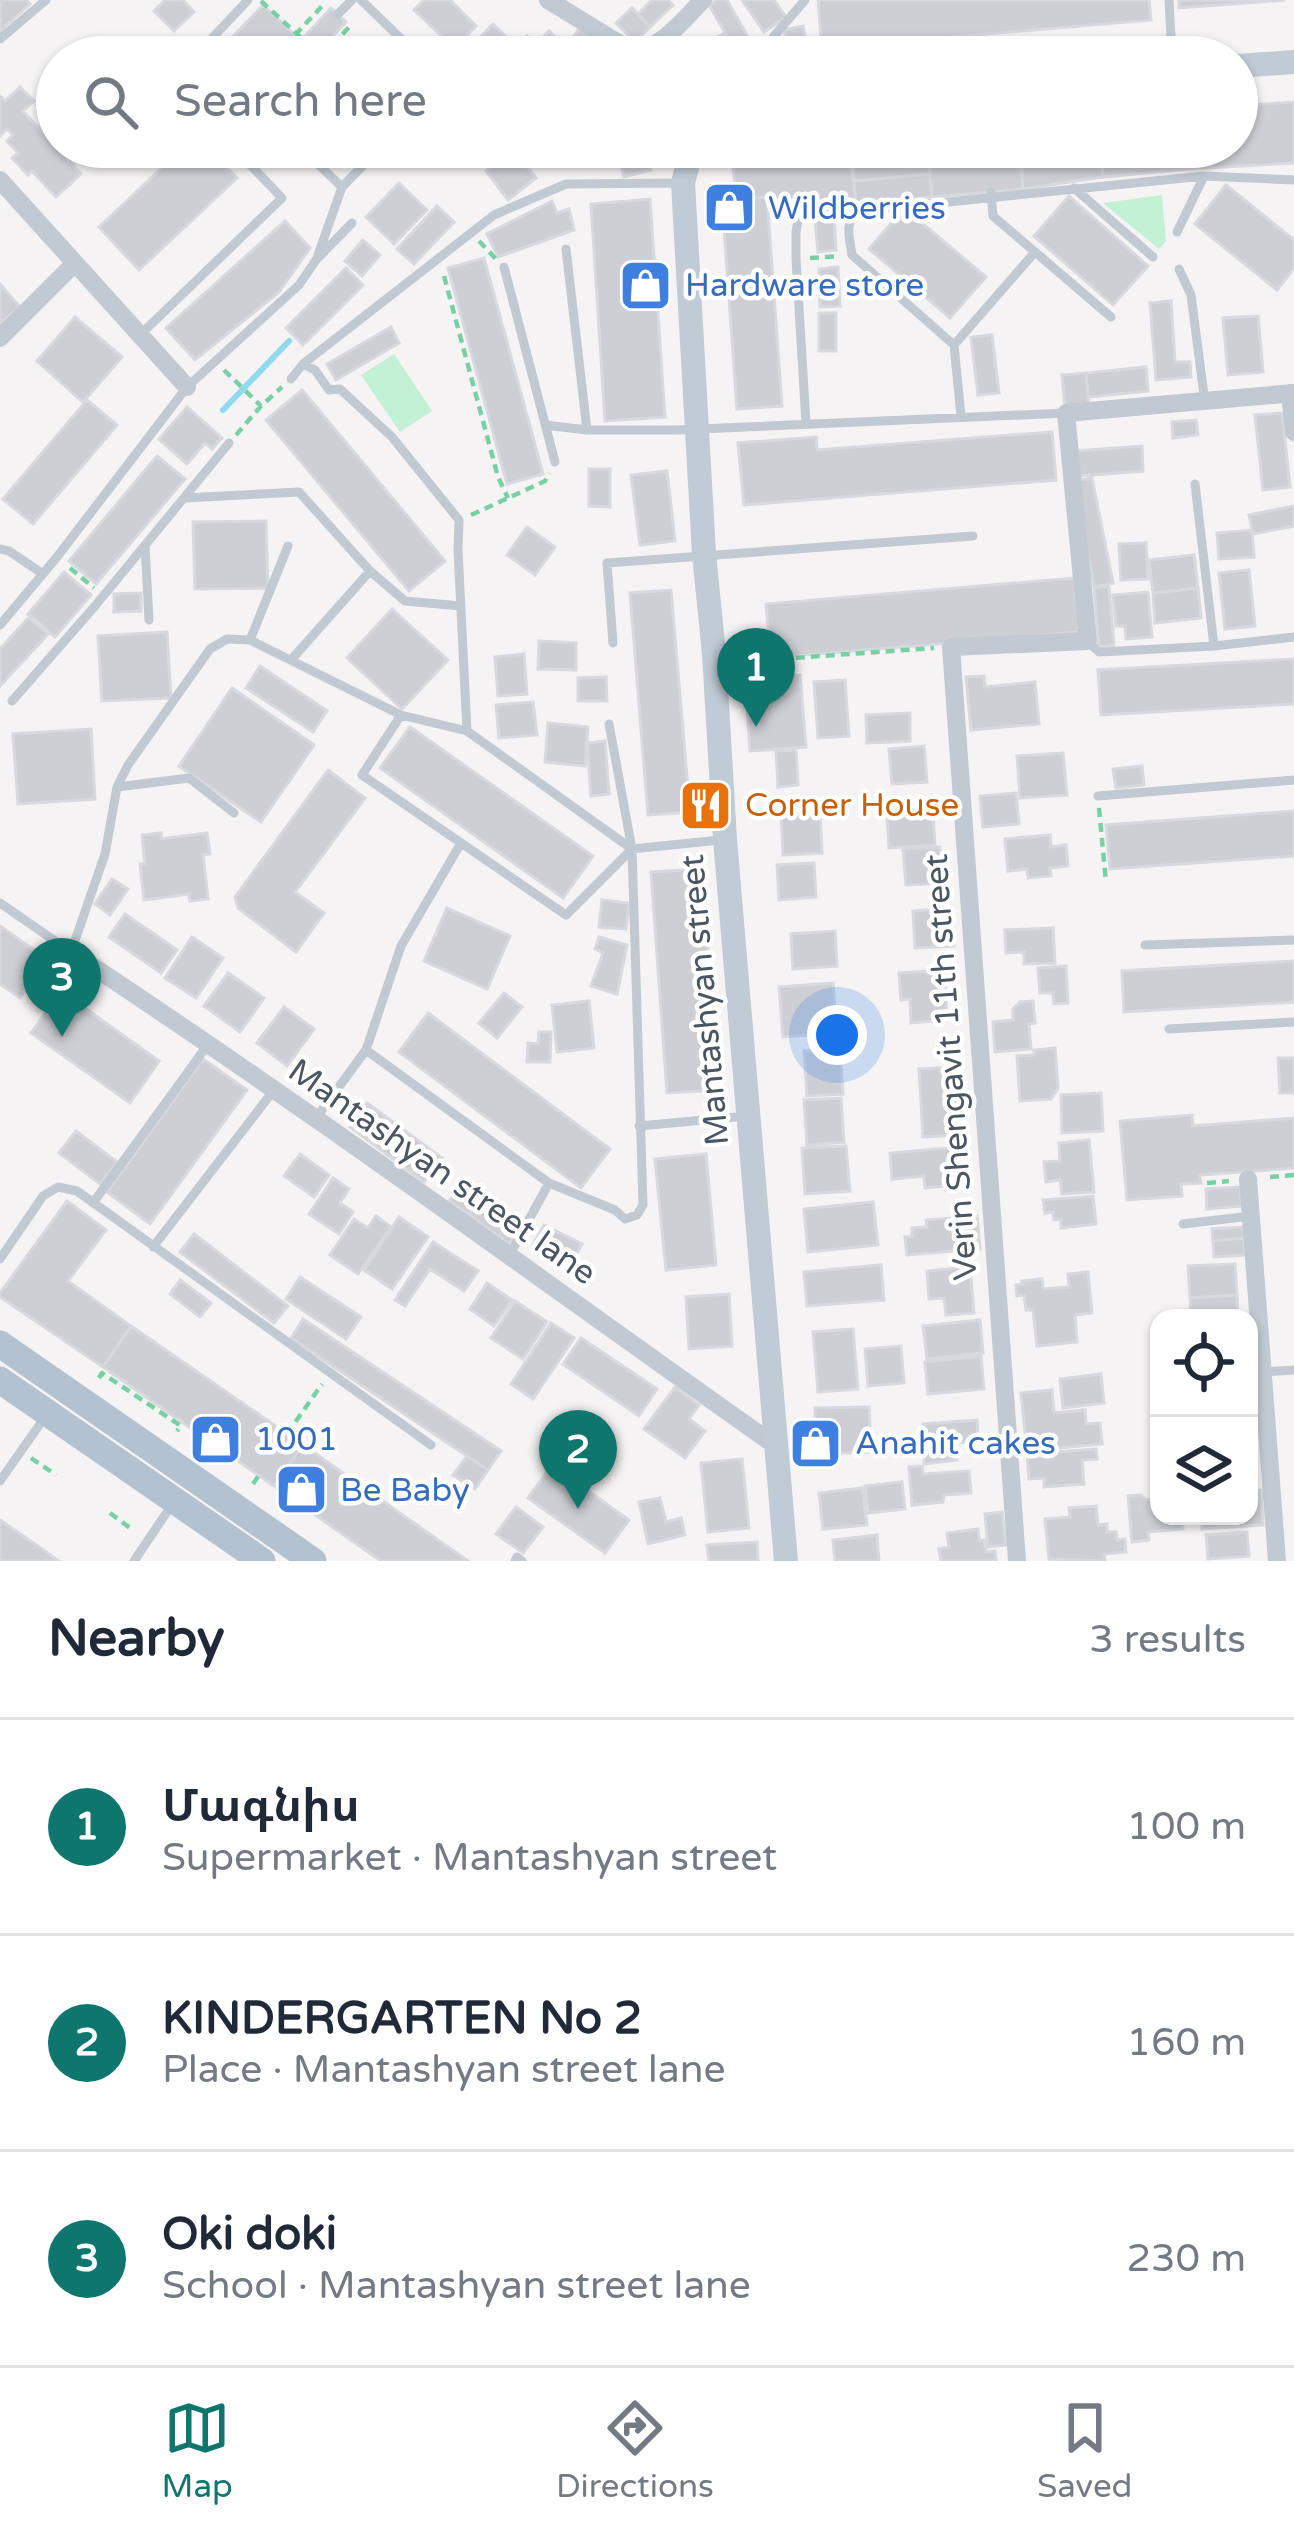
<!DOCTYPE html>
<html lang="en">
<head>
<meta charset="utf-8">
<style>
	:root { --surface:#fff; --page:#f6f6f7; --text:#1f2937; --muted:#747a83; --line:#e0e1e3; --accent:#0f766e }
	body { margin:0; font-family:"Varela Round","Noto Sans Armenian",sans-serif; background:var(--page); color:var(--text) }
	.controls { position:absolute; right:36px; bottom:36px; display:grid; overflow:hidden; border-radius:24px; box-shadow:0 3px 9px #0004 }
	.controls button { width:108px; height:108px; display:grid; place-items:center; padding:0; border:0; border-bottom:3px solid var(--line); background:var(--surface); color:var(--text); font:60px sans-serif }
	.you { position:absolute; left:837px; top:1035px; width:42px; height:42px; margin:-30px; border:9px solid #fff; border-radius:50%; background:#1a73e8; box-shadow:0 0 0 18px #1a73e833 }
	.badge { display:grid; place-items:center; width:78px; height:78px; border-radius:50%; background:var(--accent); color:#fff; font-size:39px; font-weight:700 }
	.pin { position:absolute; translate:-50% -99px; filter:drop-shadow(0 3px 6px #0008) }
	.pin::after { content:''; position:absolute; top:63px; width:42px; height:36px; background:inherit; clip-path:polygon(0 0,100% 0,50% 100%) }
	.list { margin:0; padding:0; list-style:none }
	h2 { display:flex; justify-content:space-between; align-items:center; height:156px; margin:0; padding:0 48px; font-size:51px }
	h2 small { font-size:39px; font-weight:400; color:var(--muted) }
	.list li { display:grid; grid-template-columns:78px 1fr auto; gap:36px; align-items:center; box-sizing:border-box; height:216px; padding:0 48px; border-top:3px solid var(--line) }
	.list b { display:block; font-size:45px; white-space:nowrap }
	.list p { margin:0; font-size:39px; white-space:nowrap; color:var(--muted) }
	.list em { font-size:39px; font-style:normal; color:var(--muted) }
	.icon { flex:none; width:66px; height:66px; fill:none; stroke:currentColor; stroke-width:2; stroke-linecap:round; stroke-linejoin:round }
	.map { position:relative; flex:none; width:1294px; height:1561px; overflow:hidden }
	.search { position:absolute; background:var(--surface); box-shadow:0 3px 9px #0004; left:36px; right:36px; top:36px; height:132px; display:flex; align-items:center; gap:30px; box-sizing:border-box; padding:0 42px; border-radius:66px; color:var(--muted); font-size:45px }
	.sheet { height:804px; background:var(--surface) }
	nav { display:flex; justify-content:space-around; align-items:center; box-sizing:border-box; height:168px; border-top:3px solid var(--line); background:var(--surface); font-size:33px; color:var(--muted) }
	nav a { display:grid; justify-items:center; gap:6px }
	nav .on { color:var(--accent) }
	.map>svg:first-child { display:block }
	.green { fill:#c3f1d5 }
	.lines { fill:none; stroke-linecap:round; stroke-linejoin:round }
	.stream { stroke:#90daee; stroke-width:6 }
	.building { fill:#cdcfd5; stroke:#d7d9de; stroke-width:3 }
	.path { stroke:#7ad0a6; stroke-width:4.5; stroke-dasharray:9 6; stroke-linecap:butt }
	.lane { stroke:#c1cad2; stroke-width:9 }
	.street { stroke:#c1cad2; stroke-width:18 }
	.secondary { stroke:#c1cbd6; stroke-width:24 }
	.primary { stroke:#b3c2d1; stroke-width:27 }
	.labels { text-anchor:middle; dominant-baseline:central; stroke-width:9; stroke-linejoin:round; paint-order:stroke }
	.shop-label { font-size:33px; fill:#366cbe; stroke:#fff; text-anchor:start }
	.food-label { font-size:33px; fill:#c56008; stroke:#fff; text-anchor:start }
	.street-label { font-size:33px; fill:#4a5661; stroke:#fff }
</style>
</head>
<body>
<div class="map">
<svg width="1294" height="1561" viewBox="0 0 1294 1561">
	<rect width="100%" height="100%" fill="#f5f3f3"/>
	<!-- green -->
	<path class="green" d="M1162,195L1166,241L1159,249L1103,203Z
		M394,354L432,411L400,432L361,375Z"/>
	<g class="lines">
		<!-- stream -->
		<path class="stream" d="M223,410L289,341"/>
	</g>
	<!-- building -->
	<path class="building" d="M0,0H26L30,4L0,31Z
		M165,0H183L194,12L174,31L154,11Z
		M424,0H450L476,26L454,48L414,10Z
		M652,0H668L673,5L650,27L638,14Z
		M717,0H727L752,44L737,53L709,5Z
		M742,0H774L786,17L764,32Z
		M818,0H1149L1151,20L822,48Z
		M1179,0H1285L1179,8Z
		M263,5L295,35L319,57H234L223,47Z
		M331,8L346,22L320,50L305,36Z
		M632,8L650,27L635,42L616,23Z
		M493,24L517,47L527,36L536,45L549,31L561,43L548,57H462Z
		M582,25L621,53L618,57H583L575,51L579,46L571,40Z
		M803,26L809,56L790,57L784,30Z
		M723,34L735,57H698L711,50L707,43Z
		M20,87L34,101L23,111L50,140L57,134V147H75L65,156L81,174L56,197L32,171L28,175L12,158L18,153L7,141L13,135L7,129L0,136V96L5,101Z
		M57,94V126L54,129L38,111Z
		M1294,102V163L1188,169L1186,147H1237V106Z
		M184,147H208L237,178L139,270L99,227Z
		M616,147H645L651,170L624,177Z
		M927,147H1019L1023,189L932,197Z
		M927,147L930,174L854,181L851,154Z
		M1019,147H1101L1102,158L1021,166Z
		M1101,147H1186L1188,169L1103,177Z
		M514,150L536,178L508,200L486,171Z
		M851,154L856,204L768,212L767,197L736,200L733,165Z
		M1102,158L1103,177L1023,189L1021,166Z
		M930,174L932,197L856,204L854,181Z
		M399,183L427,210L394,244L366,217Z
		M1226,185L1294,240V268L1277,290L1195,224Z
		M1069,196L1148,266L1113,305L1034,236Z
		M767,197L782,406L737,409L722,201Z
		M650,199L665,417L605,421L591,204Z
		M552,201L557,213L569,209L574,230L498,257L487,234Z
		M437,206L454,222L414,264L397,249Z
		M833,206L836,250L818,252L814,208Z
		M904,208L986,277L950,318L869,249Z
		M285,221L310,248L279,292L195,360L166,328Z
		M363,240L380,255L362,276L345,261Z
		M484,258L543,474L507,484L448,268Z
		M838,267L840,306L820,307L819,269Z
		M346,268L363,285L303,345L286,328Z
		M0,284L20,307L0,324Z
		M1171,301L1175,362H1190L1191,377L1156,380L1150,303Z
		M819,313H836V351H819Z
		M1258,316L1263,372L1228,375L1223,318Z
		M75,317L122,357L83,402L37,361Z
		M391,327L399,343L336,380L327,364Z
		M992,335L999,393L978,395L971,337Z
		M1146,367L1148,391L1088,397L1086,373Z
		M1086,373L1089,406L1065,408L1062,375Z
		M302,390L445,561L409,591L266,420Z
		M87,400L117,425L33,524L3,499Z
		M187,407L222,438L212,449L205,443L187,464L159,439Z
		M1282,413L1290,487L1263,490L1255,415Z
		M1196,420L1198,435L1173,438L1172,422Z
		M1052,432L1056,480L744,505L738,443L816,437L817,450Z
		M1142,446L1143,471L1079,476L1077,451Z
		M157,456L185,479L96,584L69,561Z
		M589,469H610V507L589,506Z
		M667,471L675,541L640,545L631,475Z
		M1092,478L1113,583L1094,587L1074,481Z
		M1294,506V526L1253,534L1249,515Z
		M266,521L268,588L195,589L193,522Z
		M527,527L555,547L535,575L507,555Z
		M1252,530L1254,557L1219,559L1217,533Z
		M1146,543L1148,579L1121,580L1119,544Z
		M1194,555L1198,588L1153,593L1149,560Z
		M1249,570L1255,626L1225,629L1219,573Z
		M64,572L91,595L55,637L28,614Z
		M1074,578L1079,632L771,658L766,604Z
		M1094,587H1109L1114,645L1099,647Z
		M1198,588L1201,618L1155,623L1153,593Z
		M671,590L690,812L648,815L630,593Z
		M1148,592L1152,637L1126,639L1125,626H1116L1113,595Z
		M141,593V611L114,612V594Z
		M392,609L448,660L402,709L347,658Z
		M29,617L48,634L0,686V649Z
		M167,632L171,698L102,701L98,636Z
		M539,641L576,643V670L538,669Z
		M524,654L527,694L498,696L495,657Z
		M1294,659V704L1101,715L1098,670Z
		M260,666L327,711L313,732L246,688Z
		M800,675L806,747L750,751L745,679Z
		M984,676L985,687L1035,682L1039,724L971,730L966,677Z
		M606,677L607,701H578V678Z
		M845,680L849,736L818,738L814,682Z
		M232,688L314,745L261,822L179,766Z
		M533,702L537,735L499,738L496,705Z
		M910,713V741L867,743L866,715Z
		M548,723L588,727L585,766L545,762Z
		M410,727L593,856L563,898L380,768Z
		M91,729L95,799L18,804L13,734Z
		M605,741L609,794L591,796L587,743Z
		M924,746L927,782L892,784L889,749Z
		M796,750L798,785L778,787L776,751Z
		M1063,753L1067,795L1020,798L1017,756Z
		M1142,766L1144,785L1116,788L1113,769Z
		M328,770L365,798L295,892L324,913L296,952L238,908L235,897Z
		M1016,793L1019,824L983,827L980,796Z
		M933,811L935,845L889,848L887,814Z
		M1294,811V856L1110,869L1106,825Z
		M820,812L822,853L783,855L781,814Z
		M161,833V839L207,833L210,854L203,855L208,899L190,901L189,894L144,900L140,864H145L142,835Z
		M1050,835L1051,847L1066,845L1068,866L1050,868L1051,876L1028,878L1027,869L1008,871L1005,839Z
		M940,847L942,883L906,885L903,849Z
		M814,863L816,897L779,900L777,865Z
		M702,869L719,1090L667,1093L651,872Z
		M112,879L128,889L110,915L95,904Z
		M602,900L629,903L626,929L599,927Z
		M447,908L510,936L487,989L424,961Z
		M952,908L954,946L915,948L913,911Z
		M125,914L177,950L161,973L109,937Z
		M0,926L47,959L20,998L0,984Z
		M1053,928L1055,963L1024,964V952L1006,953L1005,930Z
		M835,931L837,966L793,969L791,934Z
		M192,937L223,958L196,998L165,978Z
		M599,937L627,945L617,994L591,986L603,953L595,949Z
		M1294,961V1002L1124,1012L1122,971Z
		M1066,966L1068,1003L1054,1004L1053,993H1040L1038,968Z
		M944,970L947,1020L911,1023L910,999L901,1000L899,973Z
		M228,973L264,998L240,1032L204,1006Z
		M833,983L837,1033L783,1037L779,987Z
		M61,991L159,1061L130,1103L31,1033Z
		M504,993L522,1007L497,1038L479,1023Z
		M589,1001L594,1048L557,1052L552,1005Z
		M1033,1001L1035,1023L1029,1024L1031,1049L995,1052L993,1022L1013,1020V1009L1020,1002Z
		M284,1007L314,1029L287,1066L257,1043Z
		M428,1013L610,1149L581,1188L399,1052Z
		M539,1032H551L550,1062H527L528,1043L538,1044Z
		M1055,1048L1058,1088L1051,1099L1020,1101L1017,1056L1034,1055V1050Z
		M840,1049L843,1094L807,1096L804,1051Z
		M1278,1058H1294V1093H1280Z
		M203,1059L247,1090L150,1224L107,1192Z
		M955,1067L959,1135L923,1137L919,1069Z
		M1101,1093L1103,1131L1062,1133L1061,1095Z
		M841,1098L844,1142L807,1145L804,1100Z
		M367,1103L442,1158L424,1182L350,1127Z
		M1192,1115L1193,1126L1294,1118V1168L1200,1175L1201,1183L1181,1184L1182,1196L1127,1200L1120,1121Z
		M76,1131L117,1162L100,1184L59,1153Z
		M1089,1140L1094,1192L1062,1194L1060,1180L1046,1182L1044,1162L1060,1161L1059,1143Z
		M846,1146L850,1191L805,1194L802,1148Z
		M961,1147L964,1184L925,1188L924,1176L892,1179L890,1153Z
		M300,1154L329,1175L314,1197L284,1176Z
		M706,1154L716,1265L666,1270L655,1159Z
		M333,1178L349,1189L340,1203L353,1212L339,1234L309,1214Z
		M463,1183L482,1197L469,1215L449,1201Z
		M1240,1187L1242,1206L1207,1209L1206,1189Z
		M1093,1196L1096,1224L1061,1228V1219L1054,1220L1053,1212L1045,1213L1043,1200Z
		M482,1197L523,1226L509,1244L469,1215Z
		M67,1201L106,1230L68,1281L131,1326L103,1367L0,1297V1293Z
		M873,1202L878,1245L808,1252L804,1209Z
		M376,1216L391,1227L358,1274L330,1255L354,1219L368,1228Z
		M977,1216L980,1249L907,1255L905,1237H912V1228L927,1227L926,1220Z
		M399,1217L428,1237L392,1289L364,1270Z
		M544,1225L582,1244L571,1265L533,1245Z
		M1243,1227L1244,1238L1213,1241L1212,1229Z
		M194,1234L288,1306L274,1323L180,1252Z
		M1244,1238L1245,1255L1214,1257L1213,1241Z
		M433,1242L478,1271L464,1291L430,1269L405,1306L395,1300Z
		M1235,1264L1237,1295L1190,1298L1188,1266Z
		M881,1265L884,1300L807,1306L804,1272Z
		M970,1267L974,1313L946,1315L944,1298L929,1299L927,1271Z
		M1088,1272L1092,1313L1075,1315L1077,1342L1037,1346L1033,1310H1026L1024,1295L1017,1296L1016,1285L1023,1284L1022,1281L1042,1279L1043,1289L1069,1287L1068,1274Z
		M300,1277L361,1317L346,1339L286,1299Z
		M180,1280L211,1303L200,1317L170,1294Z
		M487,1283L512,1300L494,1326L470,1309Z
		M729,1294L732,1346L689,1349L686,1297Z
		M1237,1295L1238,1318H1191L1190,1298Z
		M515,1301L547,1322L523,1359L491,1338Z
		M303,1319L501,1451L488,1470L291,1338Z
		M980,1320L983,1353L927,1359L923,1326Z
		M551,1323L574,1338L533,1399L511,1384Z
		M131,1326L303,1445L274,1486L103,1367Z
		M853,1329L858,1389L818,1392L813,1332Z
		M581,1338L657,1389L639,1416L563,1364Z
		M901,1346L904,1383L868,1386L865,1349Z
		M981,1356L984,1389L928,1394L925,1362Z
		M1101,1374L1104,1403L1063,1408L1060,1379Z
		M675,1387L699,1405L689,1419L705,1431L685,1458L644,1429Z
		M1052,1390L1054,1413L1085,1410L1086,1424L1100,1423L1102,1444L1027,1451L1021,1393Z
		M869,1407L871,1452L816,1454L815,1408Z
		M977,1420L978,1441L955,1443L957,1460L924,1464L923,1424Z
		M303,1445L468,1561H381L274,1486Z
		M1096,1449L1097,1459L1082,1460L1084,1484L1044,1487V1478L1029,1479L1027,1454Z
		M467,1456L488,1470L475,1489L453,1475Z
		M742,1459L749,1528L708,1532L701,1463Z
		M552,1465L629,1520L605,1553L528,1498Z
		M922,1466L923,1474L969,1471L971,1493L944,1495L943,1502L912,1505L909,1467Z
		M902,1482L905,1509L868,1513L865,1486Z
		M862,1488L867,1525L823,1529L819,1493Z
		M1261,1490L1263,1525L1202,1529L1201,1516H1249V1491Z
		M1141,1495L1146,1500L1159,1498V1516H1182L1183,1529L1148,1532L1149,1540L1132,1542L1128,1496Z
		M660,1498L666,1522L681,1518L685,1535L648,1544L639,1502Z
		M1096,1506L1098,1525L1107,1524V1532H1116L1117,1540L1125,1539L1126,1552L1104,1554L1105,1561L1049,1559L1045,1519L1070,1517L1069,1508Z
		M516,1507L543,1527L523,1553L496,1534Z
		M1002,1512L1006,1545L988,1547L985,1514Z
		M0,1520L42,1549L59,1561H0Z
		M978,1529L979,1541L984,1540L986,1552L995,1551L996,1561H941L939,1549L949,1547L947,1533Z
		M1247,1532L1249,1556L1208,1559L1206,1535Z
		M877,1535L879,1561H835L833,1540Z
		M757,1542L758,1561H709L707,1545Z"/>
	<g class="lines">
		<!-- path -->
		<path class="path" d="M261,1L322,57
			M295,35L324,4
			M322,56L351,25
			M375,57L388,43
			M337,159L350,147
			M711,164L727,147
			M662,166L663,147
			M479,241L496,259
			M810,258L840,256
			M444,276L498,477L508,498
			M224,370L261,406
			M236,435L261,406L282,387
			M471,515L545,481L549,473
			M70,568L94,588
			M736,662L934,648
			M1099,808L1106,882
			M1270,1177L1294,1175
			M1207,1183L1229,1181
			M99,1378L102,1373L181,1426L177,1431
			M287,1434L322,1384
			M31,1458L56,1475
			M253,1484L259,1475
			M110,1513L134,1531"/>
		<!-- lane -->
		<path class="lane" d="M361,0L420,57
			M1169,0L1172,57
			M338,14L352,0
			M0,39L46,0
			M206,57L200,51L248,0
			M763,57L774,36L805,0
			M300,147L342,187
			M796,147L798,159
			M1074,188L1153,257
			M991,192L993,216L1111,317
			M800,209L796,232V259L806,423
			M1177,232L1204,176
			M566,249L587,430
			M318,255L342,187L381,147
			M504,267L555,462
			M1179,269L1191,295L1205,403
			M140,335L282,198L233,147
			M954,345L852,255C850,238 843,222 859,211L1204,176L1294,180
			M303,364L315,370L329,390L340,389L392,437L459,520L458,550L467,731
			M291,379L303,364L494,215L566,184L678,183
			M961,416L954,345L1035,252
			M545,425L587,430H676L1066,413
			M1195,484L1214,646
			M184,498L299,492L370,571L405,601L461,606
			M145,545L149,620
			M0,549L9,551L43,574
			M0,625L57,557L187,387L299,285L316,260L352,223
			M250,640L288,546
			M1088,642L1099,652L1214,646L1294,637
			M613,643L607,563L973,536
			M291,660L370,571
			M12,701L95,606L229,443
			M401,715L362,775L566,915L632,849
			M117,787L189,778L234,813
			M1098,796L1294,780
			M0,903L71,952L105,854L117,787L128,765L210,649L227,639L250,640L401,715L467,731L632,849L720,840
			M1145,945L1294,940
			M1169,1029L1294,1022
			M366,1050L549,1183L615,1210L625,1219L637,1215L643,1205L632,849L609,724
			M316,1118L366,1050L401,946L461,843
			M639,1126L747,1116
			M93,1203L209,1043
			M1183,1224L1251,1216
			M153,1247L274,1090
			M509,1256L549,1183
			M0,1259L43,1196L58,1187L77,1191L431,1445
			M1263,1372L1294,1370
			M0,1481L45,1417
			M134,1561L171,1506
			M515,1561L517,1557L522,1561"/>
		<!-- street -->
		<path class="street" d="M548,0L633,52C662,48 683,20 703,0
			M0,180L187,387
			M0,338L75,263
			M1290,393L1294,432
			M71,952C311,1110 541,1280 776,1446
			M1248,1179L1277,1561
			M1017,1561L951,647L1088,641L1066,413L1294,393"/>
		<!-- secondary -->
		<path class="secondary" d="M1237,66L1294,62
			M692,147L683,183L704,554L714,654L725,839L786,1561"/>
		<!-- primary -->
		<path class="primary" d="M0,1344L313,1561
			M0,1380L262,1561"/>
	</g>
	<!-- icons -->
	<defs>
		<symbol id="shop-square" viewBox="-11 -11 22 22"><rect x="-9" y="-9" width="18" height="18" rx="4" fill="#3f7fe0" stroke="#fff"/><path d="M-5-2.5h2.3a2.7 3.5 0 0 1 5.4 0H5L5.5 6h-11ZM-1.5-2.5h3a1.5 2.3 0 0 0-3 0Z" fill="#fff"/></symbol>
		<symbol id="restaurant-square" viewBox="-11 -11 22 22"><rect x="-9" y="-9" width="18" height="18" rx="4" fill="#e8710a" stroke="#fff"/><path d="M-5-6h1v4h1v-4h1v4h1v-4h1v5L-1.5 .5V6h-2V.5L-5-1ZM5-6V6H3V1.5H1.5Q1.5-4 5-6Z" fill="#fff"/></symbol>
	</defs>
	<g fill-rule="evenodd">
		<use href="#shop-square" x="700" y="178" width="59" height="59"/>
		<use href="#shop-square" x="616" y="256" width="59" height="59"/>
		<use href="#restaurant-square" x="676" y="776" width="59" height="59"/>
		<use href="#shop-square" x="186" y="1410" width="59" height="59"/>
		<use href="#shop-square" x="786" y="1414" width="59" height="59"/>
		<use href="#shop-square" x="272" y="1460" width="59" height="59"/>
	</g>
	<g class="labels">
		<!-- shop labels -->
		<g class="shop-label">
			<text x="768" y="208">Wildberries</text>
			<text x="685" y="285">Hardware store</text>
			<text x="255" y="1439">1001</text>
			<text x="855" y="1443">Anahit cakes</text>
			<text x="340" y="1490">Be Baby</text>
		</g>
		<!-- food labels -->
		<g class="food-label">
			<text x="745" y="805">Corner House</text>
		</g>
		<!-- street labels -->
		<g class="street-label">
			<text transform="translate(705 1000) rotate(-95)">Mantashyan street</text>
			<text transform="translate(951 1067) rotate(-94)">Verin Shengavit 11th street</text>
			<text transform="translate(442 1172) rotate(35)">Mantashyan street lane</text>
		</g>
	</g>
</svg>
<div class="controls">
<button><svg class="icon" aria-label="locate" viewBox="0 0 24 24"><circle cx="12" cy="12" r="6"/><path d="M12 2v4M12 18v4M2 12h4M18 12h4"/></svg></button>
<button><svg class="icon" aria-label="layers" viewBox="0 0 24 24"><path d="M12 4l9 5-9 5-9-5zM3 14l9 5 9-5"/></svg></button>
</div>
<div class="you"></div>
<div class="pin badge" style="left:756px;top:727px">1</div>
<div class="pin badge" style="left:578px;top:1509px">2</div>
<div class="pin badge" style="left:62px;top:1037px">3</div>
<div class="search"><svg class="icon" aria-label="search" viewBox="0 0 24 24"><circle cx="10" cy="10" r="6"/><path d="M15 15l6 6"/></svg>Search here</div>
</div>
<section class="sheet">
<h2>Nearby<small>3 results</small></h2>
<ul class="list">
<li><span class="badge">1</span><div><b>Մագնիս</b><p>Supermarket · Mantashyan street</p></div><em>100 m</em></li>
<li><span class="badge">2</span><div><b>KINDERGARTEN No 2</b><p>Place · Mantashyan street lane</p></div><em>160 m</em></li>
<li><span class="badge">3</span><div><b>Oki doki</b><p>School · Mantashyan street lane</p></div><em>230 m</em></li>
</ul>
</section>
<nav>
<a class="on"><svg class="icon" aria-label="map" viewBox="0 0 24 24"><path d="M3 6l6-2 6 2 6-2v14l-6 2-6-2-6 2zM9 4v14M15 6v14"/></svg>Map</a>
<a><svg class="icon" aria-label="directions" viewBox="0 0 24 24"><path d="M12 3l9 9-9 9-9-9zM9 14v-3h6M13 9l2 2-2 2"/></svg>Directions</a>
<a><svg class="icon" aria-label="saved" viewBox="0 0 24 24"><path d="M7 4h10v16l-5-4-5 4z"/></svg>Saved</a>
</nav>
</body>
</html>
